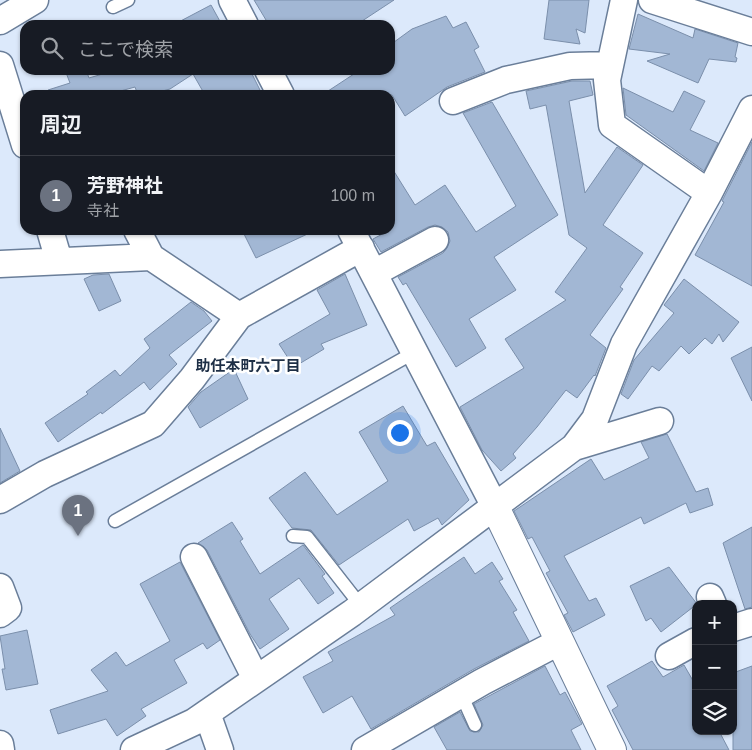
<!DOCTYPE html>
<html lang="ja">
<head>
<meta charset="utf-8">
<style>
	:root { --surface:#171b24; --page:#20242c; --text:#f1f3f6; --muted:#9ea1a6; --line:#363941; --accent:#b8b29d }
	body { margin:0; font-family:Arial,"Noto Sans JP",sans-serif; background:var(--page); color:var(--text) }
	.controls { position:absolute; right:15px; bottom:15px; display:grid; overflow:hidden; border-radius:10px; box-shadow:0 1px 4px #0004 }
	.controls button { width:45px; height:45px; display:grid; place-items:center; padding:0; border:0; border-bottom:1px solid var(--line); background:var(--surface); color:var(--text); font:25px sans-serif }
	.you { position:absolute; left:399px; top:432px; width:18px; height:18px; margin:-12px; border:4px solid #fff; border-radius:50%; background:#1a73e8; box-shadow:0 0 0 8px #1a73e833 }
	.badge { display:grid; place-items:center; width:32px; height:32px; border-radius:50%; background:var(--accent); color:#fff; font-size:16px; font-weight:700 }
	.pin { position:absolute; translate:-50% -41px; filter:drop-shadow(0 1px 2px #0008) }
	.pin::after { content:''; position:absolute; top:26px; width:18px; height:15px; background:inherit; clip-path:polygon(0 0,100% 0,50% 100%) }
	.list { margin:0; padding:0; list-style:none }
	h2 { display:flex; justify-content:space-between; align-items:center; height:65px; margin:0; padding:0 20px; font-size:21px }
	h2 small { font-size:16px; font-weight:400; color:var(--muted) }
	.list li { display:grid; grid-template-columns:32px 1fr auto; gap:15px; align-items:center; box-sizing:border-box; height:80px; padding:0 20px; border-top:1px solid var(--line) }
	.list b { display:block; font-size:19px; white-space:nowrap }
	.list p { margin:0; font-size:16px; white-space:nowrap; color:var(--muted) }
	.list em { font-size:16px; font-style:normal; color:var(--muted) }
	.icon { flex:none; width:28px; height:28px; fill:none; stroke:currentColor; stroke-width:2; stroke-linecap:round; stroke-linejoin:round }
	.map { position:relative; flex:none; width:752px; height:750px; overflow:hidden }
	.search { position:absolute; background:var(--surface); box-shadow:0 1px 4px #0004; left:20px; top:20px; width:375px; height:55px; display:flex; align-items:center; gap:12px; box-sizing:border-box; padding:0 18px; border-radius:15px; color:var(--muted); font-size:19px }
	.panel { position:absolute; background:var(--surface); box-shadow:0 1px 4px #0004; left:20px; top:90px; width:375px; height:145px; border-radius:15px }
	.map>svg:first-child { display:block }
	.building { fill:#a2b7d4; stroke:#7b8fab }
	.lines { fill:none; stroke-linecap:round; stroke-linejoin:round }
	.lane-casing { stroke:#6a7e99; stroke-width:15 }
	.street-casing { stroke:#6a7e99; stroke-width:29 }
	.secondary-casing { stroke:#6a7e99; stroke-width:30 }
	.lane { stroke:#fff; stroke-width:12 }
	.street { stroke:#fff; stroke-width:26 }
	.secondary { stroke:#fff; stroke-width:28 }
	.labels { text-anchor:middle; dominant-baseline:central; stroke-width:5; stroke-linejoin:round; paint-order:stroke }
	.neighbourhood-label { font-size:15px; font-weight:bold; fill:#1e2f46; stroke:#fff }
</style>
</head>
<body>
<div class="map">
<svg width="752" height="750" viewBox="0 0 752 750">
	<rect width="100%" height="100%" fill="#dce9fb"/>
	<!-- building -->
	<path class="building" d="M254,0H394L356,25H269Z
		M549,0H589L585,33L576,29L580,44L544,39Z
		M211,5L222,25H173Z
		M638,14L693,38L695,29L738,43L735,57L737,58L736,62L709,59L698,83L647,61L670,54L629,49Z
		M446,16L453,28L466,22L479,47L474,50L485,72L447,87L405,116L392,95H322L360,70H390V45L412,29Z
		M65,70H86L89,78L116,70H250L260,90L249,95H205L193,74L170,89L147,95H138L135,87L106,95H49L48,90L70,83Z
		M572,81H590L593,95L569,101L585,193L617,147L643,165L603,225L643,253L620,287L623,289L590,335L606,348L595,376L594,375L577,398L566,390L537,427L513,454L516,458L501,471L482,450L460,407L524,368L505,339L566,300L555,292L587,248L569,235L546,105L530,109L526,91Z
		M623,88L673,112L684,91L705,101L690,130L718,143L704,171L626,115Z
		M492,102L558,215L494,257L516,290L469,319L486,348L456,367L406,283L403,285L398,277L443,253L447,248L450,241L448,232L442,227L435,225L428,227L381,252L373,239L390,230V165L415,205L445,185L476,232L516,206L463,113Z
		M752,142V286L695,255L724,202L722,201Z
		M242,230H316L256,258Z
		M109,274L121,301L99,311L84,279L93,275Z
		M345,274L367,325L321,344L324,349L294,367L279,344L330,314L317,290Z
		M684,279L739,322L723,342L719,334L712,344L705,338L689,354L681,346L659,371L652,366L628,399L621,394L634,360L674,313L664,305Z
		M191,302L204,311L212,321L169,355L177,364L150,390L144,382L102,414L101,412L58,442L45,423L88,394L86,392L115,370L120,376L150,348L144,339Z
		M752,347V401L731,358Z
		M234,369L248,399L200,428L188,407L201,392Z
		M403,406L427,446L435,442L469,500L442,525L438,518L414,531L408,519L339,565L311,530L292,528L269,498L305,472L337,515L388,481L359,432Z
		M0,428L20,471L0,483Z
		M667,434L696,492L708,488L713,505L690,513L686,503L644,524L641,517L564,556L589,601L596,598L605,615L573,632L564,615L568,613L546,573L550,571L532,537L528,539L514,511L591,459L604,480L649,458L641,442Z
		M232,522L243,539L240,541L260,574L303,545L325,574L322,576L334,593L318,604L299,578L269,599L289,629L260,649L250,634L207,550L198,543Z
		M752,527V607L745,609L723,543Z
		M464,557L475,574L492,562L503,579L499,581L517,610L513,612L529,641L474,669L371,729L352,696L323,713L303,677L333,661L328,652L395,615L390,608Z
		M180,562L220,640L207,649L203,643L174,660L187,683L141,709L146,716L117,736L106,719L58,734L50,710L108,691L91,670L116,652L126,666L170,641L140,584Z
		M669,567L697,604L661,632L651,618L646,621L630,586Z
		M27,630L38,684L6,690L2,669H5L0,636Z
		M652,661L663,677L684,665L696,686V731H719L729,750H633L612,710L618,706L607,686Z
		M545,666L560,695L565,692L582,724L571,730L581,750H447L434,727L460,712L470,731L479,732L483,725L474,704Z
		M752,666V750H733V673Z"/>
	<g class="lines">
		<defs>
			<path id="lane" d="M113,7L128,0
				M115,521L415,352
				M293,536L307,537L361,606
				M461,694L475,725"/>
			<path id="street" d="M232,0L245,25
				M624,0L607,80L612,125L709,193
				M652,0L752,32
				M0,21L35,0
				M0,65L25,145
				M268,70L281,95
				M453,101L506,80L570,66L610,65
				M50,230L59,261
				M137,230L151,257
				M351,230L494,505
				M0,264L151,257L239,316L361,248
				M374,273L435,240
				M574,447L660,421
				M0,500L45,474L153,424L192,379L239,316
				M194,557L256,679
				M0,587L8,608L0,614
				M710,597L713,604
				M733,628L752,622
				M669,656L696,641
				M207,713L220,750
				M0,744L1,750
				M134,750L194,722L352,613L574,447L595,419L624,344L709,193L752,109
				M365,750L482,682L559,642"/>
			<path id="secondary" d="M494,505L612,750"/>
		</defs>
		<!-- lane casing -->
		<use href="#lane" class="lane-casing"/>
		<!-- street casing -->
		<use href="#street" class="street-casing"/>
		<!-- secondary casing -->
		<use href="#secondary" class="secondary-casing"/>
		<!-- lane -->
		<use href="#lane" class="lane"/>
		<!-- street -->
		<use href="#street" class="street"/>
		<!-- secondary -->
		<use href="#secondary" class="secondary"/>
	</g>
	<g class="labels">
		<!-- neighbourhood labels -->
		<g class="neighbourhood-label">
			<text x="248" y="365">助任本町六丁目</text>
		</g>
	</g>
</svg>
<div class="controls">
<button>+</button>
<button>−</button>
<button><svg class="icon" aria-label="layers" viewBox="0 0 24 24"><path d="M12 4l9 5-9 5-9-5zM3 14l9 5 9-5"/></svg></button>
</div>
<div class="you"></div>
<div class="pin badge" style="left:78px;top:536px;background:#6b7280">1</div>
<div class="search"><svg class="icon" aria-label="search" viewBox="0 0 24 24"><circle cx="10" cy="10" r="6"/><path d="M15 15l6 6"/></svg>ここで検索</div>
<section class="panel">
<h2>周辺<small></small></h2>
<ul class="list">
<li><span class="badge" style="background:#6b7280">1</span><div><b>芳野神社</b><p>寺社</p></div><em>100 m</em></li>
</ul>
</section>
</div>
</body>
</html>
